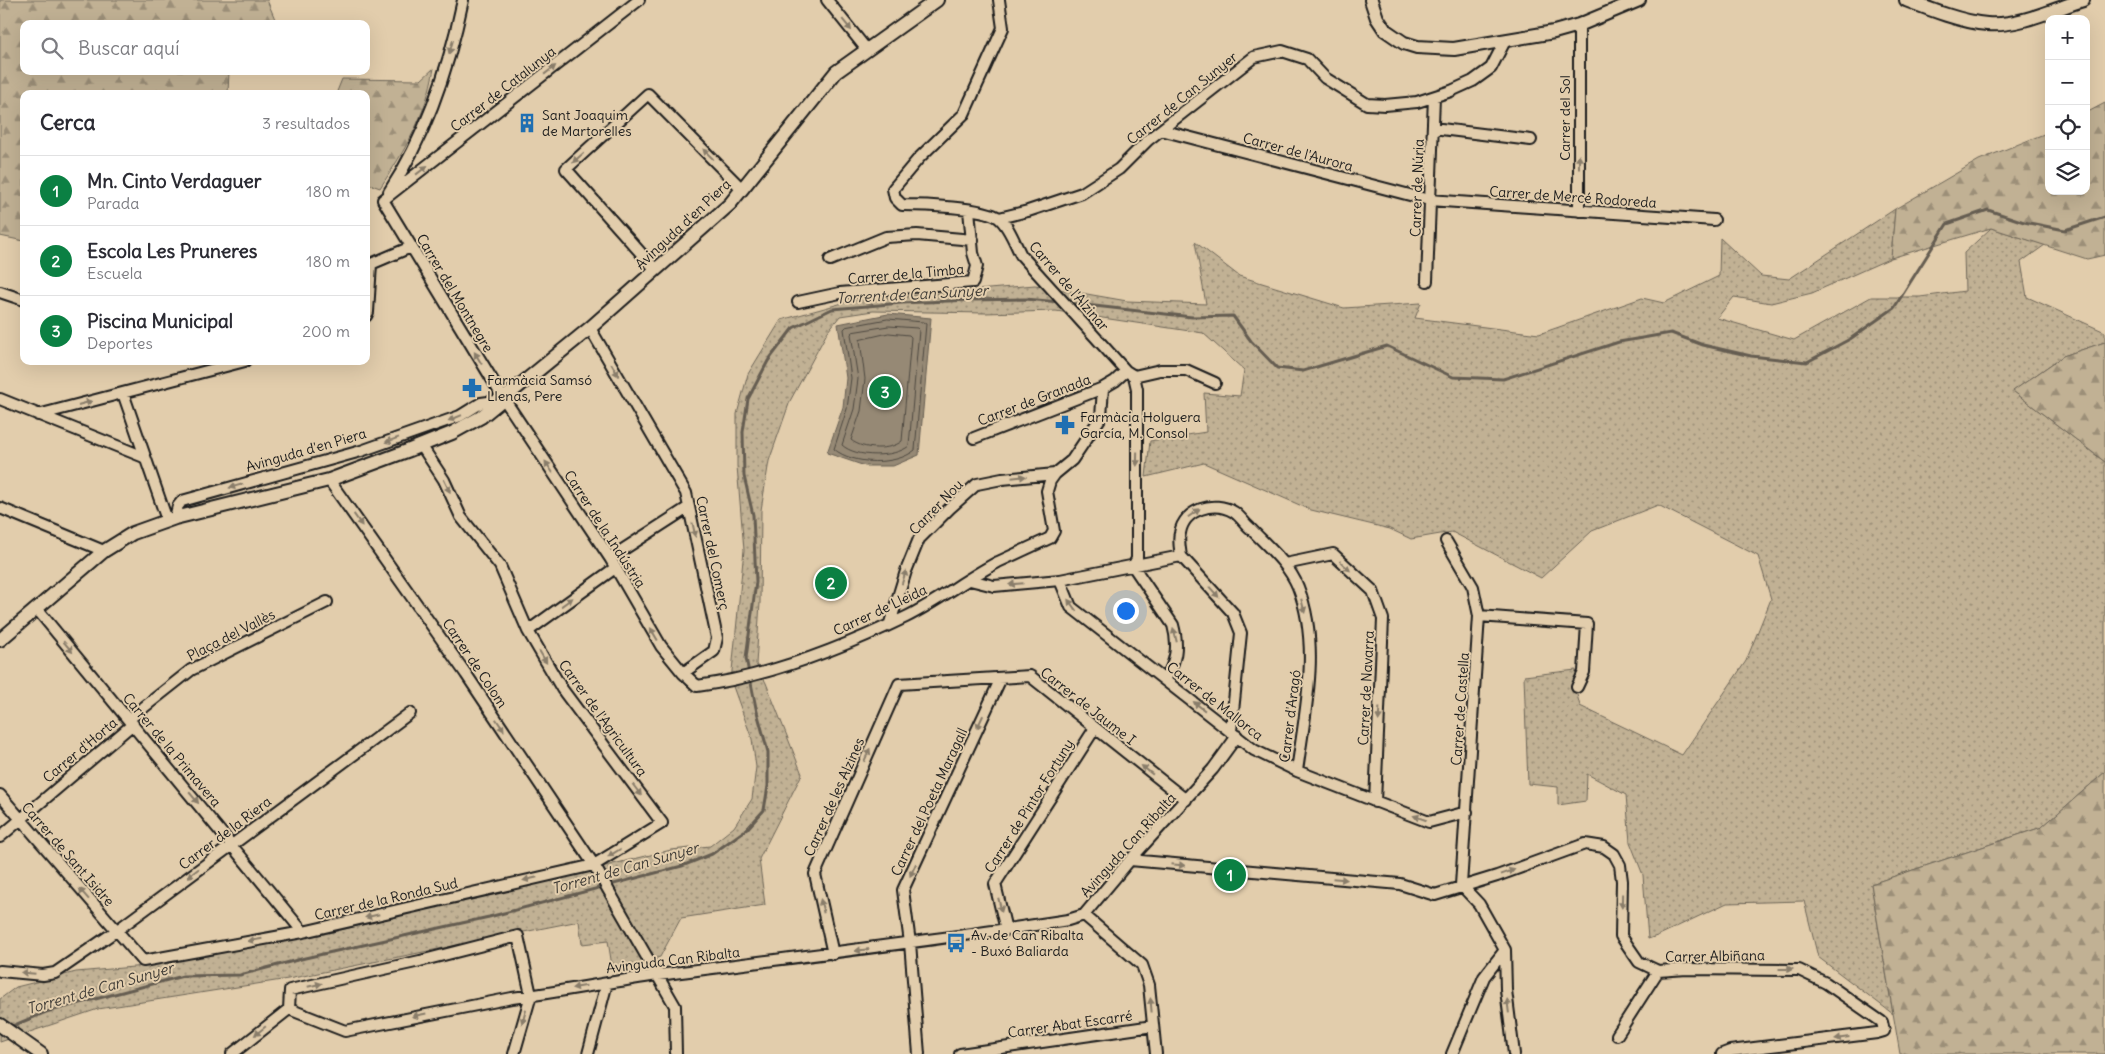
<!DOCTYPE html>
<html lang="es">
<head>
<meta charset="utf-8">
<style>
	:root { --surface:#fff; --page:#f7f7f7; --text:#2b2b33; --muted:#7c7c81; --line:#e1e1e2; --accent:#0b8043 }
	body { margin:0; font-family:Delius,sans-serif; background:var(--page); color:var(--text) }
	.controls { position:absolute; right:15px; top:15px; display:grid; overflow:hidden; border-radius:10px; box-shadow:0 5px 20px #0002 }
	.controls button { width:45px; height:45px; display:grid; place-items:center; padding:0; border:0; border-bottom:1px solid var(--line); background:var(--surface); color:var(--text); font:25px sans-serif }
	.you { position:absolute; left:1125px; top:610px; width:18px; height:18px; margin:-12px; border:4px solid #fff; border-radius:50%; background:#1a73e8; box-shadow:0 0 0 8px #1a73e833 }
	.badge { display:grid; place-items:center; width:32px; height:32px; border-radius:50%; background:var(--accent); color:#fff; font-size:16px; font-weight:700 }
	.pin { position:absolute; translate:-50% -50%; border:2px solid #fff; box-shadow:0 1px 5px #0006 }
	.list { margin:0; padding:0; list-style:none }
	h2 { display:flex; justify-content:space-between; align-items:center; height:65px; margin:0; padding:0 20px; font-size:21px }
	h2 small { font-size:16px; font-weight:400; color:var(--muted) }
	.list li { display:grid; grid-template-columns:32px 1fr auto; gap:15px; align-items:center; box-sizing:border-box; height:70px; padding:0 20px; border-top:1px solid var(--line) }
	.list b { display:block; font-size:19px; white-space:nowrap }
	.list p { margin:0; font-size:16px; white-space:nowrap; color:var(--muted) }
	.list em { font-size:16px; font-style:normal; color:var(--muted) }
	.icon { flex:none; width:28px; height:28px; fill:none; stroke:currentColor; stroke-width:2; stroke-linecap:round; stroke-linejoin:round }
	.map { position:relative; flex:none; width:2105px; height:1054px; overflow:hidden }
	.search { position:absolute; background:var(--surface); box-shadow:0 5px 20px #0002; left:20px; top:20px; width:350px; height:55px; display:flex; align-items:center; gap:12px; box-sizing:border-box; padding:0 18px; border-radius:10px; color:var(--muted); font-size:19px }
	.panel { position:absolute; background:var(--surface); box-shadow:0 5px 20px #0002; left:20px; top:90px; width:350px; height:275px; border-radius:10px }
	.map>svg:first-child { display:block }
	.grass { fill:url(#grass-dots); stroke:#6e6658 }
	.forest { fill:url(#forest-firs); stroke:#6e6658 }
	.water { fill:#968975; stroke:#655d51 }
	.lines { fill:none; stroke-linecap:round; stroke-linejoin:round }
	.shore { stroke:#4d4840; stroke-width:1 }
	.stream { stroke:#655d51; stroke-width:3 }
	.minor-casing { stroke:#1c1c1c; stroke-width:14 }
	.tertiary-casing { stroke:#1c1c1c; stroke-width:16 }
	.minor { stroke:#e2cdac; stroke-width:10 }
	.tertiary { stroke:#e2cdac; stroke-width:12 }
	.oneway { fill:#897d6b }
	.labels { text-anchor:middle; dominant-baseline:central; stroke-width:4; stroke-linejoin:round; paint-order:stroke }
	.street-label { font-size:14px; fill:#1c1c1c; stroke:#e2cdac }
	.poi-label { font-size:14px; fill:#1c1c1c; stroke:#e2cdac; text-anchor:start }
	.water-label { font-size:15px; font-style:italic; fill:#413d37; stroke:#e2cdac }
</style>
</head>
<body>
<div class="map">
<svg width="2105" height="1054" viewBox="0 0 2105 1054">
	<defs>
		<pattern id="grass-dots" width="8" height="8" patternUnits="userSpaceOnUse" patternTransform="scale(1.25)"><rect width="8" height="8" fill="#c1b194"/><path d="M2 2h.1M6 6h.1" fill="none" stroke="#9c8f78" stroke-width="1.8" stroke-linecap="round"/></pattern>
		<pattern id="forest-firs" width="22" height="20" patternUnits="userSpaceOnUse" patternTransform="scale(1.25)"><rect width="22" height="20" fill="#c1b194"/><path d="M5 1l3.5 6h-7zM16 11l3.5 6h-7z" fill="#9c8f78"/></pattern>
	</defs>
	<rect width="100%" height="100%" fill="#e2cdac"/>
	<filter id="ink" filterUnits="userSpaceOnUse"><feTurbulence type="fractalNoise" baseFrequency=".02" numOctaves="2"/><feDisplacementMap in="SourceGraphic" scale="10" xChannelSelector="R" yChannelSelector="G"/><feConvolveMatrix kernelMatrix="1 2 1 2 8 2 1 2 1" color-interpolation-filters="sRGB"/></filter>
	<g filter="url(#ink)">
		<!-- grass -->
		<path class="grass" d="M1895,209L1891,258L1812,293L1771,303L1734,297L1717,318L1794,340L1871,297H1920L1965,291L1964,253L1991,228L2045,245L2021,262L2027,297L2105,332V342L2063,356L2013,391L2105,462V772L2042,827L1871,884L1893,1014L1818,957L1804,901L1727,903L1657,936L1648,939L1643,875L1630,842L1626,795L1587,774L1586,801L1558,805V787L1528,784L1524,676L1576,670L1575,687L1580,706L1682,755L1746,661L1771,599L1758,556L1658,505L1592,531L1541,578L1452,532L1411,539L1390,529L1311,510L1204,463L1146,477L1150,441L1206,432L1204,393L1240,396L1244,370L1203,333L1056,311L985,313L873,311L840,316L828,331L790,401L769,461L761,510L760,603L756,664L766,683L802,774L759,859L765,905L681,918L660,957L613,972L608,941L582,944L579,921L288,979L98,1009L0,1042V999L16,987L76,972L145,966L324,934L671,850L710,846L734,827L752,799L756,767L752,739L731,681L744,550L737,466V414L748,374L781,320L850,301L1035,285L1127,301L1206,304L1195,242L1239,276L1344,308L1421,303L1415,318L1539,334L1642,298L1664,303L1719,276L1720,238L1761,276L1789,279Z"/>
		<!-- forest -->
		<path class="forest" d="M0,0H267L277,24H24V71H229L228,94H24V241L0,236Z
			M434,68C426,116 406,148 380,188L366,183V94H336L342,79L421,80Z
			M2105,103V255L2087,259L1991,228L1891,258L1895,209L1979,160L2049,132V191H2086V113Z
			M2105,342V462L2013,391L2063,356Z
			M2105,772V1054H1900L1871,884L2042,827Z"/>
		<!-- water -->
		<path class="water" d="M888,314L931,318L919,455L893,466H865L827,453L843,407L846,378L838,324Z"/>
		<g class="lines">
			<!-- shore -->
			<path class="shore" d="M888,319L923,322L926,324L915,450C896,466 853,465 834,449L847,409L851,378L844,329L846,327Z
				M889,326L917,328L919,330L909,446C894,458 856,458 842,445L854,409L858,379L851,334L853,332Z
				M889,333L909,335L911,337L902,441C890,451 863,450 851,440L861,411L865,379L860,340Z"/>
			<!-- stream -->
			<path class="stream" d="M1068,303L1192,317L1233,316L1251,341L1277,368L1303,371L1387,346L1453,377L1503,379L1619,342L1671,333L1703,345L1751,356L1807,362L1850,339L1894,308L1947,224L1988,210L2024,222L2065,230L2105,217
				M10,1027L46,1012L183,976L240,975L305,958L489,917L682,866L712,854L747,829L764,810L768,786V752L756,708L746,658L756,582L753,515L744,476L743,432L748,399L768,361L793,328L832,309L902,303L971,300L1025,299L1060,302"/>
			<defs>
				<path id="minor" d="M827,0L867,50
					M999,0L1003,28L964,114L919,158L893,189L895,198L902,205C922,205 984,207 999,218C1009,226 1015,244 1021,255L1126,371L1134,376
					M1579,25V211
					M1433,128L1531,140
					M1161,130L1429,200L1714,220
					M389,192C427,134 449,67 463,0
					M383,200L504,399L610,558L661,646L683,673L697,686C768,677 842,648 906,617C938,601 966,579 998,562C1015,554 1033,546 1050,538L1054,531L1047,491L1050,481L1055,474L1072,460L1101,417L1103,388
					M383,200L639,0
					M999,218L1028,211L1082,193L1119,169L1148,140L1254,57L1282,51L1307,59L1325,78L1367,104L1385,105L1417,102L1451,91L1473,81L1491,68L1505,41
					M830,260L886,237L917,235L973,240
					M371,264L411,247
					M656,270L566,169L648,94L742,189
					M1427,281L1434,97
					M0,292L24,300
					M798,302L840,293L973,282L977,266L973,253L969,210
					M366,316L368,312L371,264
					M590,328L686,493L717,638L714,651L683,673
					M1134,376L1160,370H1186L1215,383
					M123,393L167,520
					M0,399L144,457
					M38,415L245,361
					M974,438L1103,388L1115,381L1126,371
					M329,480L466,674L594,865L675,1006L676,1054
					M0,508L104,551
					M175,518L178,506L182,501L361,451L460,416L481,403L503,400
					M1446,541L1473,587L1479,616L1461,885
					M1181,556C1180,549 1178,540 1180,533C1184,509 1214,500 1234,512C1240,516 1245,524 1250,528C1267,546 1289,564 1298,587C1321,646 1305,711 1297,771
					M1181,556L1233,613L1241,633L1231,731
					M610,558L689,507
					M1285,564L1333,554L1373,591L1383,619L1375,802
					M1133,566L1137,559V389L1134,376
					M1133,566L1173,625C1179,647 1176,661 1165,680
					M970,580L994,586L1060,580L1181,556
					M1060,580L1071,607L1254,750L1297,771L1429,822L1467,812
					M37,609L303,932
					M1479,616L1587,624L1584,672L1577,687
					M890,623L906,571L919,539L950,508L977,484L1002,479L1055,474
					M528,631L615,568
					M129,719L191,670L327,602
					M0,795L143,961L303,932L594,865L662,823L562,689L528,631L500,566L461,517L444,480L421,445
					M0,837L133,724
					M1130,860L1400,884L1435,895L1497,876L1585,844L1604,847L1614,854L1620,865L1622,881L1621,936L1639,962L1658,971L1687,969L1799,970L1826,983L1882,1022L1884,1031L1877,1033L1730,1051L1722,1054
					M1461,885L1479,904L1505,950L1506,990L1514,1054
					M1084,915L1142,965L1149,985L1156,1054
					M1006,930L995,884L1095,728
					M833,954L815,874L899,684L1030,676L1186,800
					M0,971L43,975L55,973L116,931L410,713
					M1617,1035L1658,971
					M232,1054L289,1009
					M514,1054L531,995L518,936L420,961L290,990L289,1009L345,1031L512,998C561,992 609,982 658,975C795,957 932,941 1068,920L1084,915L1130,860L1213,769L1237,736
					M588,1054L607,983
					M919,1054L910,943L903,890L1001,678
					M960,1054L1153,1026
					M1452,1054L1484,977L1505,950"/>
				<path id="tertiary" d="M1371,0L1377,18L1385,30L1404,43L1417,47L1454,49L1554,32L1579,25L1639,0
					M1906,0C1929,9 1962,22 1987,24C2018,27 2054,9 2083,0
					M0,640L104,551L133,533L175,518L329,480L407,451L452,433L481,417L590,328L730,204L836,72L937,0
					M0,1025L41,1054"/>
			</defs>
			<!-- minor casing -->
			<use href="#minor" class="minor-casing"/>
			<!-- tertiary casing -->
			<use href="#tertiary" class="tertiary-casing"/>
			<!-- minor -->
			<use href="#minor" class="minor"/>
			<!-- tertiary -->
			<use href="#tertiary" class="tertiary"/>
		</g>
		<!-- one-way arrows -->
		<defs><path id="oneway-solid" d="M-6-.8H1V-3.2L6.5 0L1 3.2V.8H-6Z" transform="scale(1.25)"/></defs>
		<g class="oneway">
			<use href="#oneway-solid" transform="translate(847 25) rotate(51)"/>
			<use href="#oneway-solid" transform="translate(451 47) rotate(106)"/>
			<use href="#oneway-solid" transform="translate(550 70) rotate(-38)"/>
			<use href="#oneway-solid" transform="translate(708 154) rotate(-135)"/>
			<use href="#oneway-solid" transform="translate(578 158) rotate(138)"/>
			<use href="#oneway-solid" transform="translate(1579 162) rotate(-90)"/>
			<use href="#oneway-solid" transform="translate(422 170) rotate(-38)"/>
			<use href="#oneway-solid" transform="translate(478 358) rotate(-121)"/>
			<use href="#oneway-solid" transform="translate(615 370) rotate(60)"/>
			<use href="#oneway-solid" transform="translate(85 403) rotate(-15)"/>
			<use href="#oneway-solid" transform="translate(455 418) rotate(158)"/>
			<use href="#oneway-solid" transform="translate(392 440) rotate(160)"/>
			<use href="#oneway-solid" transform="translate(1137 459) rotate(91)"/>
			<use href="#oneway-solid" transform="translate(549 467) rotate(-124)"/>
			<use href="#oneway-solid" transform="translate(1019 477) rotate(-6)"/>
			<use href="#oneway-solid" transform="translate(236 486) rotate(164)"/>
			<use href="#oneway-solid" transform="translate(447 486) rotate(64)"/>
			<use href="#oneway-solid" transform="translate(1194 513) rotate(-35)"/>
			<use href="#oneway-solid" transform="translate(358 520) rotate(55)"/>
			<use href="#oneway-solid" transform="translate(694 530) rotate(78)"/>
			<use href="#oneway-solid" transform="translate(1345 566) rotate(43)"/>
			<use href="#oneway-solid" transform="translate(904 577) rotate(-73)"/>
			<use href="#oneway-solid" transform="translate(1016 584) rotate(175)"/>
			<use href="#oneway-solid" transform="translate(1214 592) rotate(48)"/>
			<use href="#oneway-solid" transform="translate(567 602) rotate(-36)"/>
			<use href="#oneway-solid" transform="translate(1072 605) rotate(-126)"/>
			<use href="#oneway-solid" transform="translate(1303 606) rotate(76)"/>
			<use href="#oneway-solid" transform="translate(654 634) rotate(-120)"/>
			<use href="#oneway-solid" transform="translate(1175 635) rotate(-104)"/>
			<use href="#oneway-solid" transform="translate(68 647) rotate(50)"/>
			<use href="#oneway-solid" transform="translate(543 657) rotate(59)"/>
			<use href="#oneway-solid" transform="translate(1199 706) rotate(-142)"/>
			<use href="#oneway-solid" transform="translate(1379 714) rotate(93)"/>
			<use href="#oneway-solid" transform="translate(980 722) rotate(115)"/>
			<use href="#oneway-solid" transform="translate(500 725) rotate(56)"/>
			<use href="#oneway-solid" transform="translate(867 755) rotate(-66)"/>
			<use href="#oneway-solid" transform="translate(1147 770) rotate(-142)"/>
			<use href="#oneway-solid" transform="translate(637 790) rotate(53)"/>
			<use href="#oneway-solid" transform="translate(194 798) rotate(50)"/>
			<use href="#oneway-solid" transform="translate(1420 818) rotate(-161)"/>
			<use href="#oneway-solid" transform="translate(614 853) rotate(148)"/>
			<use href="#oneway-solid" transform="translate(1178 865) rotate(5)"/>
			<use href="#oneway-solid" transform="translate(913 870) rotate(115)"/>
			<use href="#oneway-solid" transform="translate(1508 872) rotate(-20)"/>
			<use href="#oneway-solid" transform="translate(193 873) rotate(143)"/>
			<use href="#oneway-solid" transform="translate(530 879) rotate(167)"/>
			<use href="#oneway-solid" transform="translate(1340 879) rotate(5)"/>
			<use href="#oneway-solid" transform="translate(84 894) rotate(-131)"/>
			<use href="#oneway-solid" transform="translate(1622 901) rotate(91)"/>
			<use href="#oneway-solid" transform="translate(1000 905) rotate(76)"/>
			<use href="#oneway-solid" transform="translate(822 906) rotate(-103)"/>
			<use href="#oneway-solid" transform="translate(372 916) rotate(167)"/>
			<use href="#oneway-solid" transform="translate(255 940) rotate(170)"/>
			<use href="#oneway-solid" transform="translate(862 950) rotate(172)"/>
			<use href="#oneway-solid" transform="translate(1786 969)"/>
			<use href="#oneway-solid" transform="translate(28 973) rotate(-175)"/>
			<use href="#oneway-solid" transform="translate(315 985) rotate(-13)"/>
			<use href="#oneway-solid" transform="translate(579 987) rotate(170)"/>
			<use href="#oneway-solid" transform="translate(1151 1005) rotate(-95)"/>
			<use href="#oneway-solid" transform="translate(1508 1006) rotate(-97)"/>
			<use href="#oneway-solid" transform="translate(419 1015) rotate(168)"/>
			<use href="#oneway-solid" transform="translate(524 1017) rotate(106)"/>
			<use href="#oneway-solid" transform="translate(260 1031) rotate(141)"/>
			<use href="#oneway-solid" transform="translate(1842 1038) rotate(173)"/>
		</g>
	</g>
	<!-- icons -->
	<defs>
		<symbol id="building-bare" viewBox="-9 -9 18 18"><path d="M-4-6H4V6H1V3H-1V6H-4ZM-2.5-4.3h1.7v1.8h-1.7ZM.8-4.3h1.7v1.8H.8ZM-2.5-1h1.7V.8h-1.7ZM.8-1h1.7V.8H.8Z" fill="#1f6fb2" stroke="#e2cdac" stroke-width="2.5" paint-order="stroke"/></symbol>
		<symbol id="pharmacy-bare" viewBox="-9 -9 18 18"><path d="M-2-6h4v4h4v4h-4v4h-4v-4h-4v-4h4Z" fill="#1f6fb2" stroke="#e2cdac" stroke-width="2.5" paint-order="stroke"/></symbol>
		<symbol id="bus-bare" viewBox="-9 -9 18 18"><path d="M-5-6H5V4H4V6H2V4H-2V6H-4V4H-5ZM-3.5-4V0h7V-4ZM-3.5 1.2v1.5H-2V1.2ZM2 1.2v1.5H3.5V1.2Z" fill="#1f6fb2" stroke="#e2cdac" stroke-width="2.5" paint-order="stroke"/></symbol>
	</defs>
	<g fill-rule="evenodd">
		<use href="#building-bare" x="513" y="109" width="28" height="28"/>
		<use href="#pharmacy-bare" x="458" y="374" width="28" height="28"/>
		<use href="#pharmacy-bare" x="1051" y="411" width="28" height="28"/>
		<use href="#bus-bare" x="942" y="929" width="28" height="28"/>
	</g>
	<g class="labels">
		<!-- street labels -->
		<g class="street-label">
			<text transform="translate(503 89) rotate(-38)">Carrer de Catalunya</text>
			<text transform="translate(1182 98) rotate(-39)">Carrer de Can Sunyer</text>
			<text transform="translate(1565 118) rotate(-90)">Carrer del Sol</text>
			<text transform="translate(1298 152) rotate(15)">Carrer de l'Aurora</text>
			<text transform="translate(1417 188) rotate(-88)">Carrer de Núria</text>
			<text transform="translate(1573 197) rotate(4)">Carrer de Mercé Rodoreda</text>
			<text transform="translate(683 224) rotate(-43)">Avinguda d'en Piera</text>
			<text transform="translate(906 274) rotate(-5)">Carrer de la Timba</text>
			<text transform="translate(1069 286) rotate(49)">Carrer de l'Alzinar</text>
			<text transform="translate(455 293) rotate(59)">Carrer del Montnegre</text>
			<text transform="translate(1034 400) rotate(-21)">Carrer de Granada</text>
			<text transform="translate(306 450) rotate(-16)">Avinguda d'en Piera</text>
			<text transform="translate(936 507) rotate(-46)">Carrer Nou</text>
			<text transform="translate(605 529) rotate(57)">Carrer de la Indústria</text>
			<text transform="translate(713 553) rotate(78)">Carrer del Comerç</text>
			<text transform="translate(880 610) rotate(-25)">Carrer de Lleida</text>
			<text transform="translate(231 635) rotate(-27)">Plaça del Vallès</text>
			<text transform="translate(475 663) rotate(56)">Carrer de Colom</text>
			<text transform="translate(1366 688) rotate(-87)">Carrer de Navarra</text>
			<text transform="translate(1215 701) rotate(38)">Carrer de Mallorca</text>
			<text transform="translate(1088 706) rotate(38)">Carrer de Jaume I</text>
			<text transform="translate(1460 709) rotate(-86)">Carrer de Castella</text>
			<text transform="translate(1290 716) rotate(-83)">Carrer d'Aragó</text>
			<text transform="translate(603 718) rotate(54)">Carrer de l'Agricultura</text>
			<text transform="translate(80 750) rotate(-40)">Carrer d'Horta</text>
			<text transform="translate(172 750) rotate(50)">Carrer de la Primavera</text>
			<text transform="translate(834 797) rotate(-66)">Carrer de les Alzines</text>
			<text transform="translate(929 802) rotate(-65)">Carrer del Poeta Maragall</text>
			<text transform="translate(1029 806) rotate(-58)">Carrer de Pintor Fortuny</text>
			<text transform="translate(225 833) rotate(-37)">Carrer de la Riera</text>
			<text transform="translate(1128 845) rotate(-48)">Avinguda Can Ribalta</text>
			<text transform="translate(68 854) rotate(49)">Carrer de Sant Isidre</text>
			<text transform="translate(386 899) rotate(-13)">Carrer de la Ronda Sud</text>
			<text transform="translate(1715 956) rotate(-1)">Carrer Albiñana</text>
			<text transform="translate(673 960) rotate(-7)">Avinguda Can Ribalta</text>
			<text transform="translate(1070 1024) rotate(-8)">Carrer Abat Escarré</text>
		</g>
		<!-- poi labels -->
		<g class="poi-label">
			<text x="542" y="115">Sant Joaquim<tspan x="542" dy="16">de Martorelles</tspan></text>
			<text x="487" y="380">Farmàcia Samsó<tspan x="487" dy="16">Llenas, Pere</tspan></text>
			<text x="1080" y="417">Farmàcia Holguera<tspan x="1080" dy="16">García, M. Consol</tspan></text>
			<text x="971" y="935">Av. de Can Ribalta<tspan x="971" dy="16">- Buxó Baliarda</tspan></text>
		</g>
		<!-- water labels -->
		<g class="water-label">
			<text transform="translate(912 294) rotate(-3)">Torrent de Can Sunyer</text>
			<text transform="translate(625 868) rotate(-16)">Torrent de Can Sunyer</text>
			<text transform="translate(100 988) rotate(-16)">Torrent de Can Sunyer</text>
		</g>
	</g>
</svg>
<div class="controls">
<button>+</button>
<button>−</button>
<button><svg class="icon" aria-label="locate" viewBox="0 0 24 24"><circle cx="12" cy="12" r="6"/><path d="M12 2v4M12 18v4M2 12h4M18 12h4"/></svg></button>
<button><svg class="icon" aria-label="layers" viewBox="0 0 24 24"><path d="M12 4l9 5-9 5-9-5zM3 14l9 5 9-5"/></svg></button>
</div>
<div class="you"></div>
<div class="pin badge" style="left:1230px;top:875px">1</div>
<div class="pin badge" style="left:831px;top:583px">2</div>
<div class="pin badge" style="left:885px;top:392px">3</div>
<div class="search"><svg class="icon" aria-label="search" viewBox="0 0 24 24"><circle cx="10" cy="10" r="6"/><path d="M15 15l6 6"/></svg>Buscar aquí</div>
<section class="panel">
<h2>Cerca<small>3 resultados</small></h2>
<ul class="list">
<li><span class="badge">1</span><div><b>Mn. Cinto Verdaguer</b><p>Parada</p></div><em>180 m</em></li>
<li><span class="badge">2</span><div><b>Escola Les Pruneres</b><p>Escuela</p></div><em>180 m</em></li>
<li><span class="badge">3</span><div><b>Piscina Municipal</b><p>Deportes</p></div><em>200 m</em></li>
</ul>
</section>
</div>
</body>
</html>
